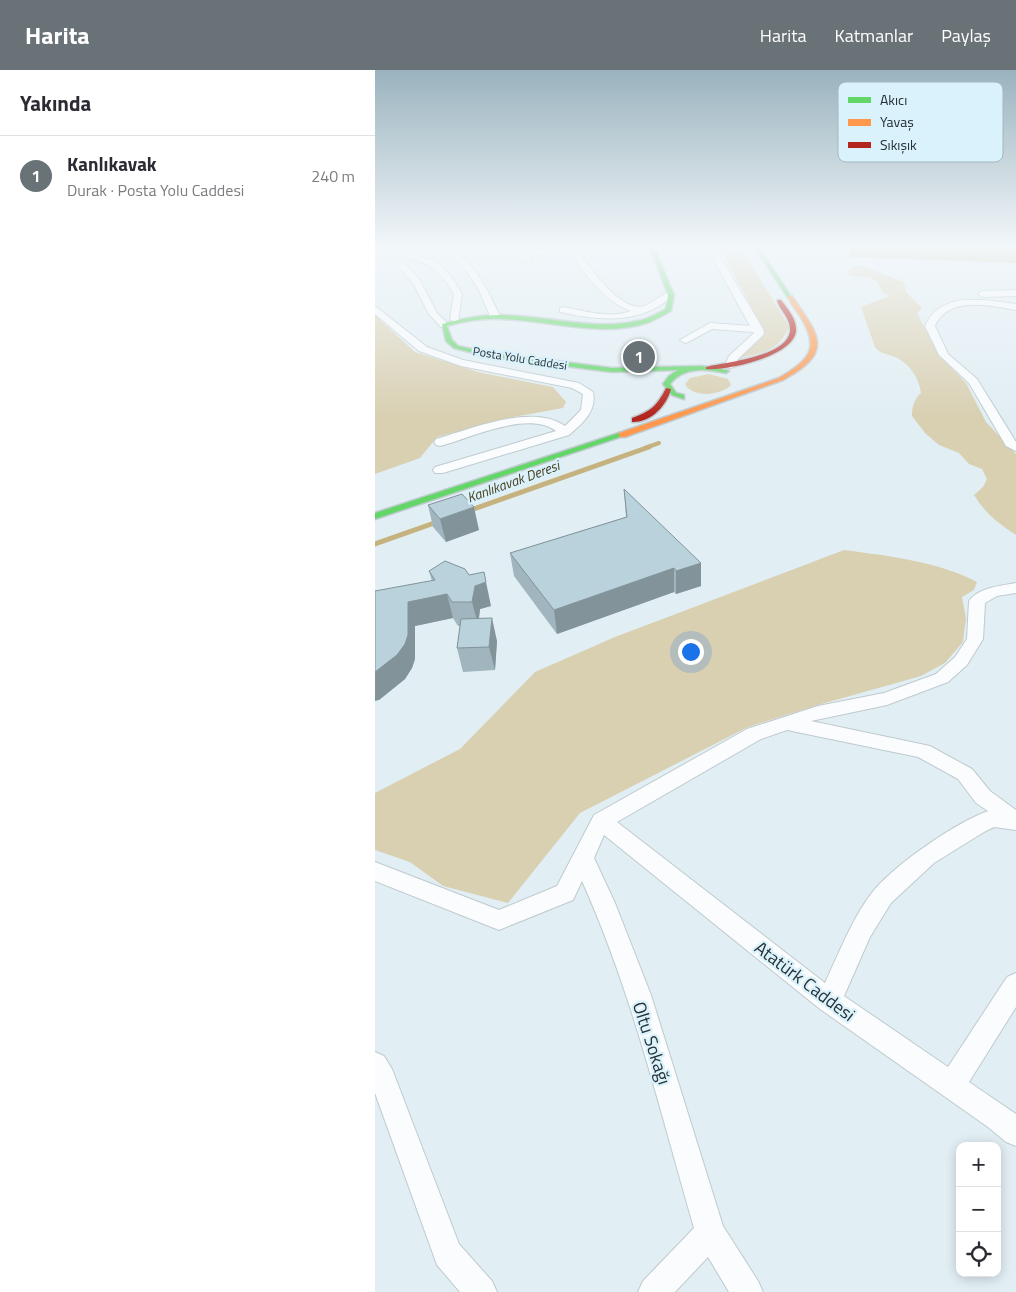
<!DOCTYPE html>
<html lang="tr">
<head>
<meta charset="utf-8">
<style>
	:root { --surface:#fff; --page:#f7f7f7; --text:#2b2b33; --muted:#7c7c81; --line:#e1e1e2; --accent:#687277 }
	body { margin:0; font-family:"Titillium Web",sans-serif; background:var(--page); color:var(--text) }
	.controls { position:absolute; right:15px; bottom:15px; display:grid; overflow:hidden; border-radius:10px; box-shadow:0 2px 12px #0003 }
	.controls button { width:45px; height:45px; display:grid; place-items:center; padding:0; border:0; border-bottom:1px solid var(--line); background:var(--surface); color:var(--text); font:25px sans-serif }
	.you { position:absolute; left:315px; top:581px; width:18px; height:18px; margin:-12px; border:4px solid #fff; border-radius:50%; background:#1a73e8; box-shadow:0 0 0 8px #1a73e833 }
	.badge { display:grid; place-items:center; width:32px; height:32px; border-radius:50%; background:var(--accent); color:#fff; font-size:16px; font-weight:700 }
	.pin { position:absolute; translate:-50% -50%; border:2px solid #fff; box-shadow:0 1px 5px #0006 }
	.list { margin:0; padding:0; list-style:none }
	h2 { display:flex; justify-content:space-between; align-items:center; height:65px; margin:0; padding:0 20px; font-size:21px }
	h2 small { font-size:16px; font-weight:400; color:var(--muted) }
	.list li { display:grid; grid-template-columns:32px 1fr auto; gap:15px; align-items:center; box-sizing:border-box; height:80px; padding:0 20px; border-top:1px solid var(--line) }
	.list b { display:block; font-size:19px; white-space:nowrap }
	.list p { margin:0; font-size:16px; white-space:nowrap; color:var(--muted) }
	.list em { font-size:16px; font-style:normal; color:var(--muted) }
	.icon { flex:none; width:28px; height:28px; fill:none; stroke:currentColor; stroke-width:2; stroke-linecap:round; stroke-linejoin:round }
	.map { position:relative; flex:none; width:641px; height:1222px; overflow:hidden }
	header { display:flex; align-items:center; gap:30px; box-sizing:border-box; height:70px; padding:0 25px; background:var(--accent); color:#fff }
	header strong { font-size:24px }
	nav { display:flex; gap:28px; margin-inline-start:auto; font-size:18px }
	main { display:flex }
	aside { flex:1; background:var(--surface) }
	.map>svg:first-child { display:block }
	.green { fill:#d9d0b2 }
	.water { fill:#c5b27e }
	.lines { fill:none; stroke-linecap:round; stroke-linejoin:round }
	.stream-far1 { stroke:#c5b27e; stroke-width:4 }
	.stream { stroke:#c5b27e; stroke-width:5 }
	.street-casing { stroke:#bfcace; stroke-width:2 }
	.fast-casing { stroke:#bfcace; stroke-width:3 }
	.slow-casing { stroke:#bfcace; stroke-width:3 }
	.jam-casing { stroke:#bfcace; stroke-width:3 }
	.street { fill:#fafcfd; fill-rule:evenodd }
	.fast { fill:#63d668; fill-rule:evenodd }
	.slow { fill:#ff974d; fill-rule:evenodd }
	.jam { fill:#b3261e; fill-rule:evenodd }
	.wall { fill:#a0b5bd }
	.shaded-wall { fill:#82939a }
	.building { fill:#bad2dc; stroke:#82939a }
	.labels { text-anchor:middle; dominant-baseline:central; stroke-width:4.5; stroke-linejoin:round; paint-order:stroke }
	.far-street-label { font-size:12px; fill:#273034; stroke:#d9f2fc }
	.far-water-label { font-size:14px; font-style:italic; fill:#4d3f1d; stroke:#d9f2fc }
	.near-street-label { font-size:18px; fill:#273034; stroke:#d9f2fc }
	.key { fill:#d9f2fc; stroke:#a4b8c0; stroke-width:1 }
	.key-label { font-size:14px; fill:#273034 }
</style>
</head>
<body>
<header>
<strong>Harita</strong>
<nav><a>Harita</a><a>Katmanlar</a><a>Paylaş</a></nav>
</header>
<main>
<aside>
<h2>Yakında<small></small></h2>
<ul class="list">
<li><span class="badge">1</span><div><b>Kanlıkavak</b><p>Durak · Posta Yolu Caddesi</p></div><em>240 m</em></li>
</ul>
</aside>
<div class="map">
<svg width="641" height="1222" viewBox="0 0 641 1222">
	<rect width="100%" height="100%" fill="#e1eef4"/>
	<!-- green -->
	<path class="green" d="M343,175H364L412,253L414,258C402,282 389,282 365,288L390,262Z
		M484,195L529,212L531,222L547,238L542,243L564,285L591,313L611,352L641,384V465C624,454 610,443 599,425L608,417L612,409L607,399L594,394L584,383L564,375L550,363L537,346C537,336 539,330 546,323C544,307 533,291 517,286C510,283 505,284 500,277L486,237L515,226L508,222L502,212L495,208L474,205L473,201L479,196Z
		M0,245L40,282L103,302L178,317L191,332L188,338L133,348L62,367L45,388L0,404Z
		M334,304L353,309L356,315C346,326 317,328 310,314L315,308Z
		M469,480C513,486 562,491 602,512L599,520L587,527L591,548L588,572L570,593L546,606L443,635L373,657L205,743L133,833L68,816L35,792L0,780V723L85,679L160,602L240,567Z"/>
	<!-- water -->
	<path class="water" d="M474,175H641V193L475,187Z"/>
	<g class="lines">
		<!-- stream-far1 -->
		<path class="stream-far1" d="M270,378L284,373"/>
		<!-- stream -->
		<path class="stream" d="M93,441L274,377
			M0,474L65,451"/>
		<defs>
			<path id="street" d="M0,175H7L60,191L75,205L87,224L83,251L80,252L75,249L79,224L69,209L54,195L0,177Z
				M55,175C92,173 111,218 125,246L123,248L120,249L115,246L103,218L84,191Z
				M124,175H133L147,182L189,178L186,175H195L201,177C212,194 245,243 269,236C277,233 285,226 293,222L300,224C267,255 226,251 185,242V238L188,237C210,241 235,249 256,241C229,231 210,206 196,182L153,186L158,190L154,192Z
				M333,175H341L344,185L388,259L389,264L363,289L359,297L355,298L350,295L354,286L379,263L378,262L337,259L313,272L310,273L305,270L335,253L375,256L336,185Z
				M23,193H29L44,209L62,243L74,255L72,257H66L54,244L38,213L23,197Z
				M641,220V226L607,227L603,224L607,221Z
				M587,230H610L641,234V240C614,235 573,226 560,256L573,284L602,309L641,372V381L631,376L594,313L564,285L550,256C558,239 568,234 587,230Z
				M0,236L52,277L88,290L204,313L218,322C222,341 208,353 194,365L68,403H60L58,400L60,397L181,361C153,340 96,368 65,376L61,375L59,372L61,369C96,359 157,333 190,356L206,340L208,324L197,318L86,296L44,281L0,244Z
				M641,513V523L622,526L610,533L608,569L592,595L573,612L512,635L436,651L555,676L597,699L615,721L641,740V760L619,757L609,762L559,793L516,833L495,867L469,926L573,997L632,907L641,903V937L594,1012L641,1044V1076L631,1072L613,1057L445,939L229,765L219,788L240,833L276,925L348,1156L383,1211L388,1222H354L333,1187L300,1222H263L268,1211L319,1158C285,1041 257,922 207,811L198,830L124,860L0,811V792L124,840L182,816L219,745L372,659L443,636L509,623L561,604L580,587L592,569L594,531C604,517 626,516 641,513ZM412,660L543,687L583,709L601,733L613,741C580,753 524,792 500,819C479,844 464,883 450,913L242,752L386,669Z
				M0,982L9,986L17,999L84,1174L117,1211L122,1222H85L62,1195L0,1023Z"/>
			<path id="fast" d="M274,175H278L299,225L296,241C288,245 280,250 272,253C225,268 173,250 126,249C107,248 90,251 72,256L77,270L83,276L110,282L237,298L326,296L343,298L354,301L351,303C331,299 309,296 295,314L301,323L309,325V329L297,325L288,314L294,306L303,300L237,302L110,286L79,278L71,271L67,254C86,249 104,245 124,245C171,245 219,262 267,250C275,248 283,243 291,239L293,225Z
				M378,175H382L417,228H413Z
				M244,363L251,365L0,449V443Z"/>
			<path id="slow" d="M413,226H417C445,267 459,282 408,310L250,367H244V363L404,308C434,290 446,279 425,246C421,240 414,232 413,226Z"/>
			<path id="jam" d="M402,230H406C412,238 422,249 421,261C419,286 352,301 331,299V297C351,292 412,287 415,261C416,248 404,240 402,230Z
				M291,318L296,319C292,335 276,353 257,352V348C276,341 282,336 291,318Z"/>
		</defs>
		<!-- street casing -->
		<use href="#street" class="street-casing"/>
		<!-- fast casing -->
		<use href="#fast" class="fast-casing"/>
		<!-- slow casing -->
		<use href="#slow" class="slow-casing"/>
		<!-- jam casing -->
		<use href="#jam" class="jam-casing"/>
		<!-- street -->
		<use href="#street" class="street"/>
		<!-- fast -->
		<use href="#fast" class="fast"/>
		<!-- slow -->
		<use href="#slow" class="slow"/>
		<!-- jam -->
		<use href="#jam" class="jam"/>
	</g>
	<!-- wall -->
	<path class="wall" d="M249,419L326,516L301,524L299,522L182,564L139,506L135,483L251,447Z
		M53,435L104,460L71,472L58,457Z
		M54,501L116,536L105,539L104,548L122,571L120,600L88,602L82,578L85,556H83L78,548L40,556V589L37,598L30,609L4,630L57,511Z"/>
	<!-- shaded-wall -->
	<path class="shaded-wall" d="M99,437L104,460L71,472L65,449Z
		M326,493V516L301,524V501Z
		M299,498V522L182,564L179,540Z
		M111,512L116,536L105,539L103,555L97,532L100,516Z
		M72,524L78,548L40,556V589L37,598L30,609L4,630L0,631V602L33,532Z
		M117,548L122,571L120,600L114,577Z"/>
	<!-- building -->
	<path class="building" d="M249,419L326,493L301,501L299,498L179,540L135,483L252,447Z
		M87,424L99,437L65,449L53,435Z
		M70,491L90,499L94,505L109,502L111,512L100,516L97,532H77L72,524L33,532V565L30,574L22,585L0,602V521L60,510L54,501Z
		M117,548L114,577L82,578L86,549Z"/>
	<!-- sky -->
	<linearGradient id="sky" x2="0" y2="1"><stop stop-color="#9ab3be"/><stop offset="0.51" stop-color="#f2f7fa"/><stop offset="1" stop-color="#f2f7fa" stop-opacity="0"/></linearGradient>
	<rect width="641" height="346" fill="url(#sky)"/>
	<g class="labels">
		<!-- far-street labels -->
		<g class="far-street-label">
			<text transform="translate(145 288) rotate(9)">Posta Yolu Caddesi</text>
		</g>
		<!-- far-water labels -->
		<g class="far-water-label">
			<text transform="translate(138 411) rotate(-20)">Kanlıkavak Deresi</text>
		</g>
		<!-- near-street labels -->
		<g class="near-street-label">
			<text transform="translate(430 911) rotate(37)">Atatürk Caddesi</text>
			<text transform="translate(277 973) rotate(72)">Oltu Sokağı</text>
		</g>
	</g>
	<!-- legend -->
	<rect x="463" y="12" width="165" height="80" rx="8" class="key"/>
	<rect x="473" y="27" width="23" height="6" fill="#63d668"/>
	<rect x="473" y="49" width="23" height="7" fill="#ff974d"/>
	<rect x="473" y="72" width="23" height="6" fill="#b3261e"/>
	<g class="key-label">
		<text x="505" y="35">Akıcı</text>
		<text x="505" y="57">Yavaş</text>
		<text x="505" y="80">Sıkışık</text>
	</g>
</svg>
<div class="controls">
<button>+</button>
<button>−</button>
<button><svg class="icon" aria-label="locate" viewBox="0 0 24 24"><circle cx="12" cy="12" r="6"/><path d="M12 2v4M12 18v4M2 12h4M18 12h4"/></svg></button>
</div>
<div class="you"></div>
<div class="pin badge" style="left:264px;top:287px">1</div>
</div>
</main>
</body>
</html>
